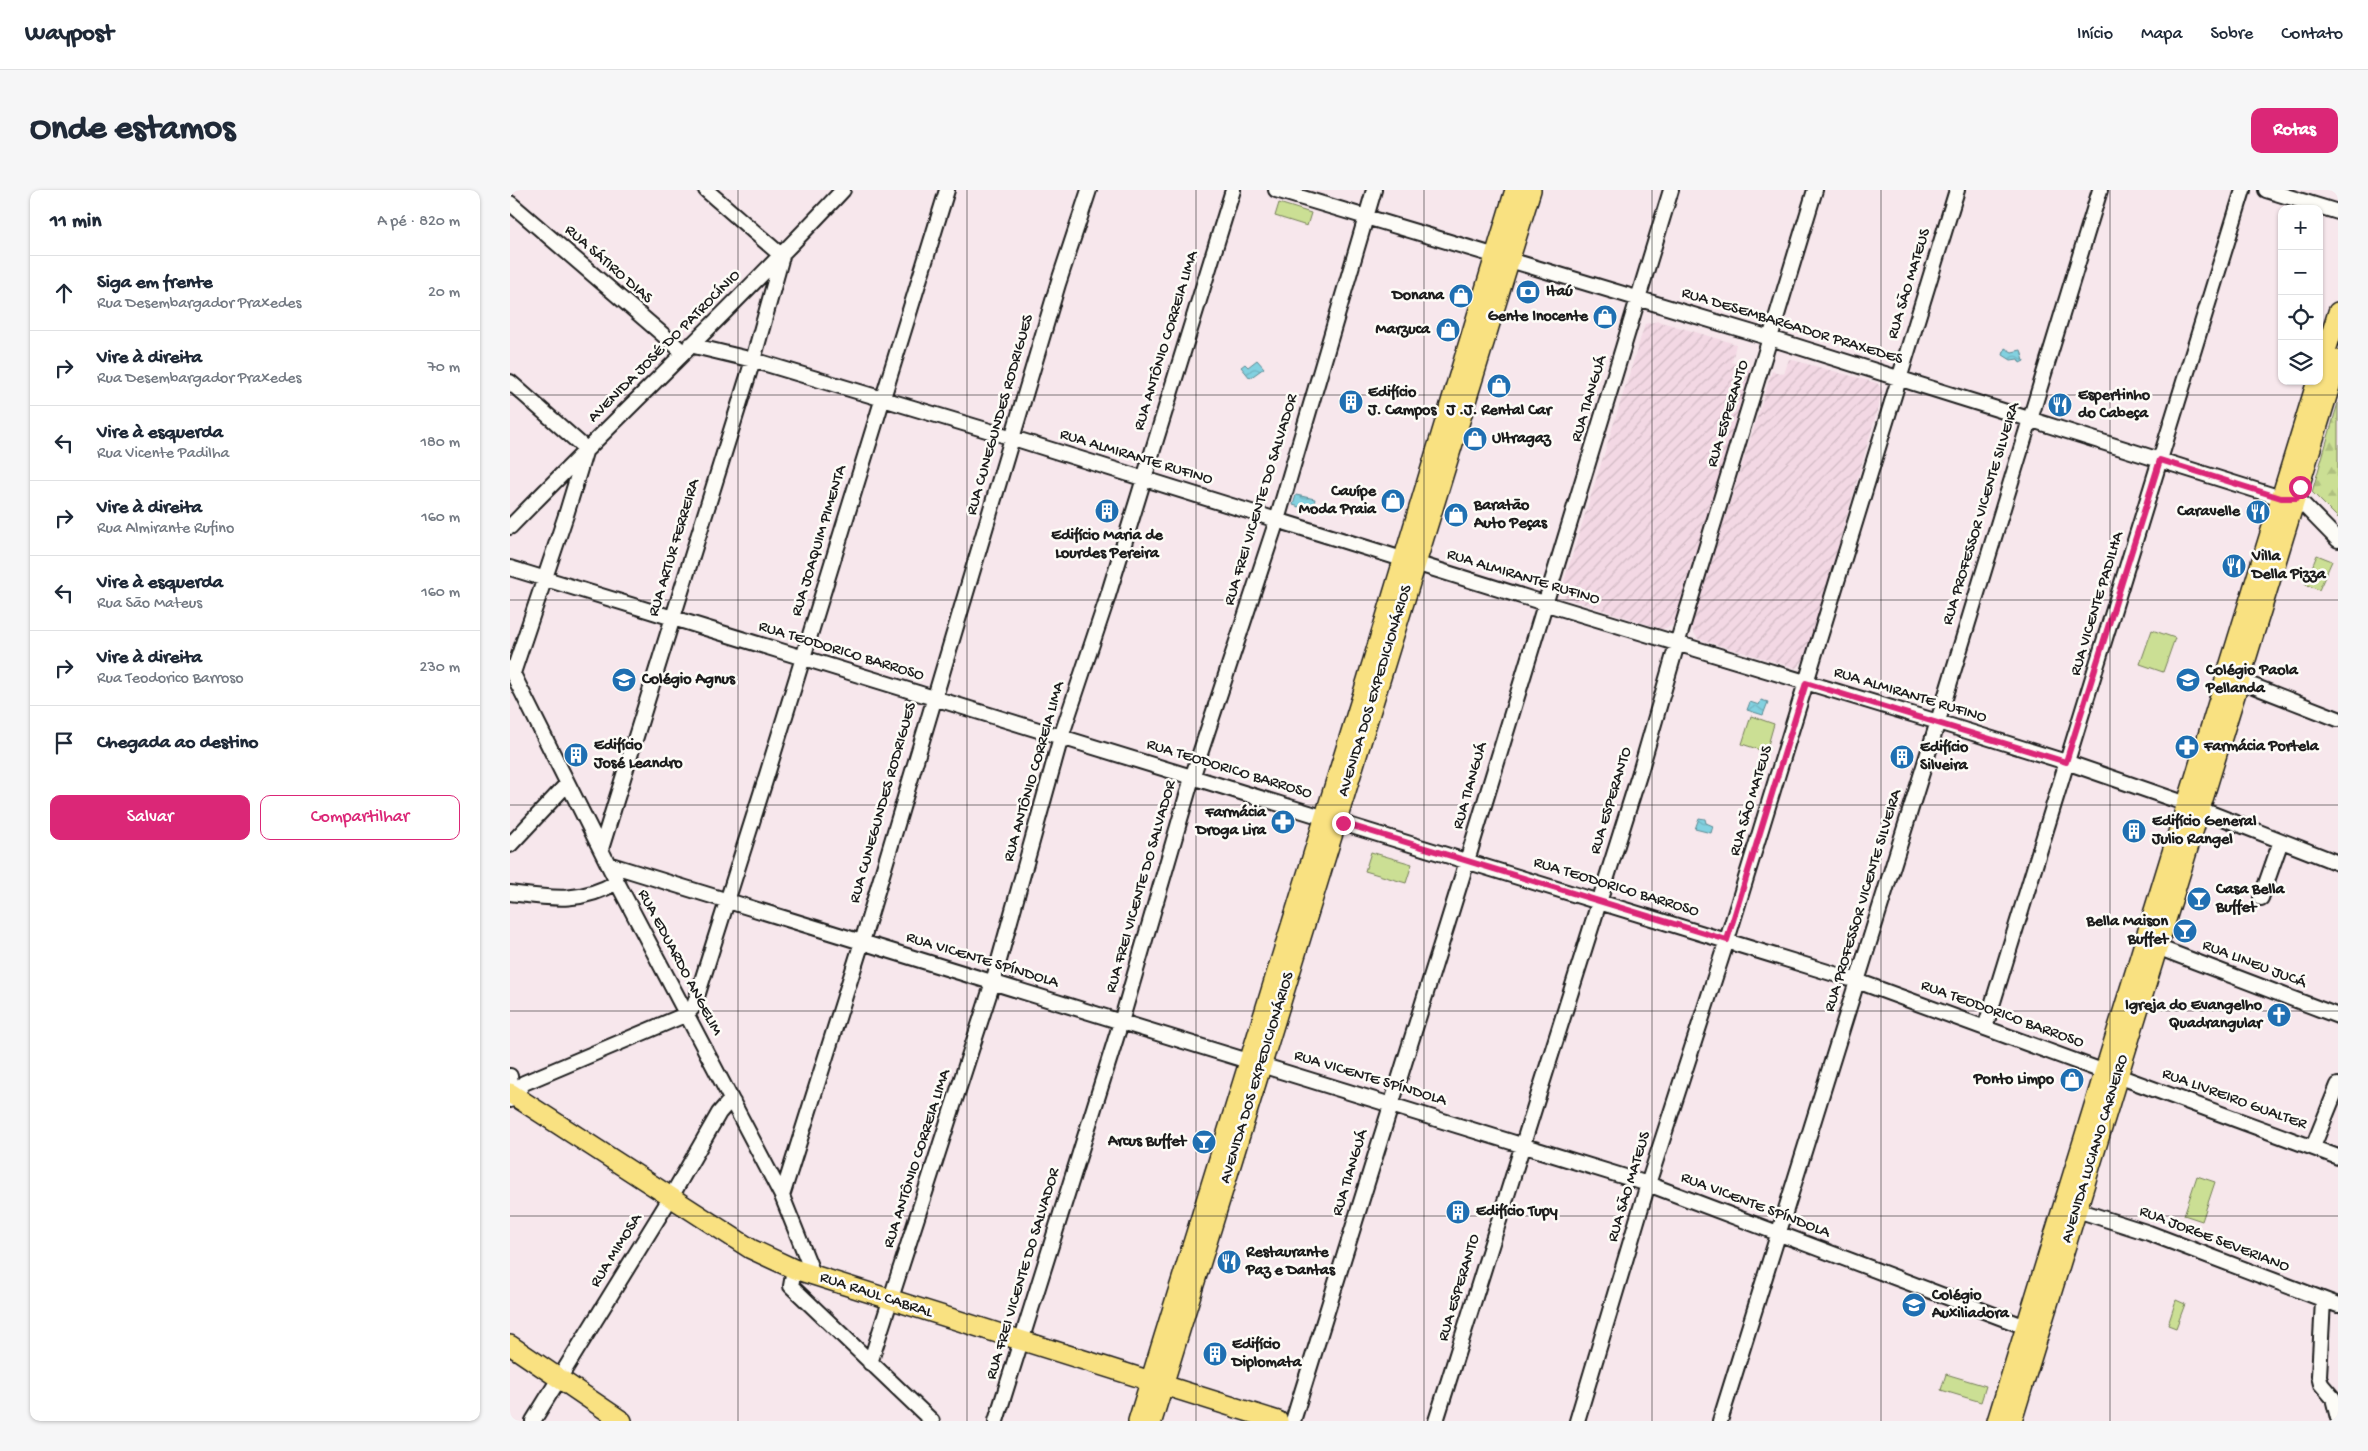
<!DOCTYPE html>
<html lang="pt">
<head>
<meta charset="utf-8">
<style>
	:root { --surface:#fff; --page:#f6f6f7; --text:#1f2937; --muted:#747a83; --line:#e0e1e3; --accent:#db2777 }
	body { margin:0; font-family:"Gochi Hand",sans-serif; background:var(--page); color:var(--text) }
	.controls { position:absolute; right:15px; top:15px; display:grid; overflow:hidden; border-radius:10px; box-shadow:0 1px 4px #0004 }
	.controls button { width:45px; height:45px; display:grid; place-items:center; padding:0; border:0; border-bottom:1px solid var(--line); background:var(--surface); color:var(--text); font:25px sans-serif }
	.stop { position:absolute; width:15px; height:15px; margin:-11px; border:4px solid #db2777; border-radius:50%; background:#fff }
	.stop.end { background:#db2777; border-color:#fff; box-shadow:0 1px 5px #0008 }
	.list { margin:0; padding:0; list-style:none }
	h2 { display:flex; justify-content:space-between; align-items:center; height:65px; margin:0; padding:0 20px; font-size:21px }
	h2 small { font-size:16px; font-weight:400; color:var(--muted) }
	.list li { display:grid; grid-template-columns:32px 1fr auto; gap:15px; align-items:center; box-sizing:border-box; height:75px; padding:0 20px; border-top:1px solid var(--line) }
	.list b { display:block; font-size:19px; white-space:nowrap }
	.list p { margin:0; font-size:16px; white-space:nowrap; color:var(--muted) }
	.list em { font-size:16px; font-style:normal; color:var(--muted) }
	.actions { display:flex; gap:10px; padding:15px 20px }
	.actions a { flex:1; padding:11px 0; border:1px solid var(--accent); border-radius:10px; text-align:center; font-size:18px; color:var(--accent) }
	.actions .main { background:var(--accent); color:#fff }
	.icon { flex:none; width:28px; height:28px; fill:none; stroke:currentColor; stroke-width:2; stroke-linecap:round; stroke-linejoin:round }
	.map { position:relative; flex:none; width:1828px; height:1231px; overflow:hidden; border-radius:10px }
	header { display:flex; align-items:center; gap:30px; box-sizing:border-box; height:70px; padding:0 25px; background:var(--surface); border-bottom:1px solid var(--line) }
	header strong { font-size:24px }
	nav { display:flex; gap:28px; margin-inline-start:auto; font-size:18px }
	.intro { display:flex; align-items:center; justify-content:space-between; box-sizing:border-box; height:120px; padding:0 30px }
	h1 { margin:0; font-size:35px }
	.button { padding:12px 22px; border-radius:10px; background:var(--accent); color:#fff; font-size:18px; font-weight:700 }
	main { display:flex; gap:30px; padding:0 30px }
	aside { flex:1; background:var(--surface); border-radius:10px; box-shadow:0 1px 4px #0004 }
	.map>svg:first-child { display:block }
	.industrial { fill:url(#industrial-furrows) }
	.forest { fill:url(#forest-firs); stroke:#747e58 }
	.pitch { fill:#cbdf94; stroke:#747e58 }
	.water { fill:url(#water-waves); stroke:#598992 }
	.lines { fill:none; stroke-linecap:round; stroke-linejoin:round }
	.minor-casing { stroke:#1c1c1c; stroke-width:18 }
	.major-casing { stroke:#1c1c1c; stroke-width:22 }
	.minor { stroke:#fdfcf7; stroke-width:14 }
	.major { stroke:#f9e181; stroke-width:19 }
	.route { stroke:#db2777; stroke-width:6 }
	.grid { fill:none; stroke:#1c1c1c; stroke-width:1; stroke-opacity:0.55 }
	.labels { text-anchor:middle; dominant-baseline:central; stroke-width:5; stroke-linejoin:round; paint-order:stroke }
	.street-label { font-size:16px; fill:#1c1c1c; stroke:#fdfcf7 }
	.poi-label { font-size:16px; font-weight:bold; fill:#1c1c1c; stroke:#fdfcf7; text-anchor:start }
</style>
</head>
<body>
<header>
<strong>Waypost</strong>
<nav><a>Início</a><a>Mapa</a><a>Sobre</a><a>Contato</a></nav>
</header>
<div class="intro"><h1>Onde estamos</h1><a class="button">Rotas</a></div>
<main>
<aside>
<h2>11 min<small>A pé · 820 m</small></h2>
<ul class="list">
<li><svg class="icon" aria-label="ahead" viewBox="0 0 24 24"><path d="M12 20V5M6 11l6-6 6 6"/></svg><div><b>Siga em frente</b><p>Rua Desembargador Praxedes</p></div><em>20 m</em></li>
<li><svg class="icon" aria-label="right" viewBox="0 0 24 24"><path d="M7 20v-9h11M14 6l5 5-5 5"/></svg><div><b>Vire à direita</b><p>Rua Desembargador Praxedes</p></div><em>70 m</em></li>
<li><svg class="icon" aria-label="left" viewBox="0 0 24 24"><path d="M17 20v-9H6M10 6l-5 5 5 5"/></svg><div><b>Vire à esquerda</b><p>Rua Vicente Padilha</p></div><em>180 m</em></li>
<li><svg class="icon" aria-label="right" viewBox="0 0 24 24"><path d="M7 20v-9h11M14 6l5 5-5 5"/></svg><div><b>Vire à direita</b><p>Rua Almirante Rufino</p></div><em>160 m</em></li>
<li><svg class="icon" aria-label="left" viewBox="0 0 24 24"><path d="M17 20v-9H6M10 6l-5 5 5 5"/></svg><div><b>Vire à esquerda</b><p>Rua São Mateus</p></div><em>160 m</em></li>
<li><svg class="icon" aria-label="right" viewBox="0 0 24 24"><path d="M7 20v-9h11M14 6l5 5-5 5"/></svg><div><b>Vire à direita</b><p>Rua Teodorico Barroso</p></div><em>230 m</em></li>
<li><svg class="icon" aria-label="arrive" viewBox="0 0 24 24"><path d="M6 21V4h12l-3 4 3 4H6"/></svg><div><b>Chegada ao destino</b></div></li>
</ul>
<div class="actions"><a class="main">Salvar</a><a>Compartilhar</a></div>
</aside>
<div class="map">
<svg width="1828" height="1231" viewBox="0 0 1828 1231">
	<defs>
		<pattern id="industrial-furrows" width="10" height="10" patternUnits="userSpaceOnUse" patternTransform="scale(1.25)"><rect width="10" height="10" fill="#f3d8e4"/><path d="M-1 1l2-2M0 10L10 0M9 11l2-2" fill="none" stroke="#d0b9c3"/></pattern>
		<pattern id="forest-firs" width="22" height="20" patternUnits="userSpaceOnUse" patternTransform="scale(1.25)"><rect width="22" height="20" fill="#cbdf94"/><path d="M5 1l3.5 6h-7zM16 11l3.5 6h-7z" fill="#aebf7f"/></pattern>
		<pattern id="water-waves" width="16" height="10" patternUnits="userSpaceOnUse" patternTransform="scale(1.25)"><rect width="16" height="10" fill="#82d1e0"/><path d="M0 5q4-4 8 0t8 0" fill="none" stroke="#70b3c0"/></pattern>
	</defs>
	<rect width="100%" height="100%" fill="#f7e7ec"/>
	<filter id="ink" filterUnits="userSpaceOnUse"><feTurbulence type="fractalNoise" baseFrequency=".02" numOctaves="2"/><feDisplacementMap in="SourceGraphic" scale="10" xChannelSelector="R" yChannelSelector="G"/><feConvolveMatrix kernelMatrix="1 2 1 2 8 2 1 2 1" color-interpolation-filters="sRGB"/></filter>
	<g filter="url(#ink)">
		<!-- industrial -->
		<path class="industrial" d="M1148,131L1226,154L1222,172L1245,181L1164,435L1152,439L1056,408L1051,401L1135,134Z
			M1279,169L1367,193L1373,200L1296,468L1286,478L1188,449L1180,437L1262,181L1274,184Z"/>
		<!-- forest -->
		<path class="forest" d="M1828,213V328L1802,302Z"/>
		<!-- pitch -->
		<path class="pitch" d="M769,13L801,23L797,36L765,26Z
			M1807,365L1822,371L1809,400L1795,394Z
			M1642,440L1665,448L1653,482L1630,474Z
			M1241,526L1264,534L1256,562L1232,554Z
			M861,662L902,674L896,693L855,681Z
			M1687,986L1705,992L1692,1031L1674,1025Z
			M1666,1110L1675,1114L1666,1138L1658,1135Z
			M1436,1184L1476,1196L1471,1212L1431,1200Z"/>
		<!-- water -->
		<path class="water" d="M1495,158L1502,162L1511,160L1514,171L1510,173L1508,169L1501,170L1493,165Z
			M747,170L754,178L740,188L731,177L735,174L738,177Z
			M786,305L805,309L802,321L783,315Z
			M1251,510L1258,512L1253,525L1237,520L1240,512L1249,515Z
			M1189,628L1195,629L1196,633L1203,636L1201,643L1185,639Z"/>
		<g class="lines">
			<defs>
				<path id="minor" d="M766,0L1260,148L1771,308H1787L1828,350
					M1756,0L1828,22
					M0,13L173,162
					M180,155L243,170L503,248L1050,418L1428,532L1556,572L1677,614L1828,673
					M0,192L76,259L56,325L3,483
					M0,337C110,224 225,116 333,0
					M0,378L1347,791L1595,882
					M0,478L107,692L272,1006L304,1086
					M1728,490L1828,529
					M0,655L57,594
					M91,659L243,170L272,66L196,0
					M98,674L1138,994L1516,1137
					M0,703C40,708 70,714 107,692
					M1751,708L1771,651
					M1647,757L1828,826
					M1475,838L1733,0
					M0,886L3,905
					M1608,886L1828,967
					M0,910L14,893L177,824L184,816L255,591L437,0
					M1803,957L1828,895
					M272,1006L352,752L548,94L579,0
					M1567,1020L1639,1043L1828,1115
					M284,1079L281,1096L422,1231
					M1813,1110L1809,1186L1811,1194L1823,1208L1828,1228
					M360,1173L483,792L551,547L596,412L723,0
					M23,1231L161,1007L209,923L216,915L223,912
					M486,1231L611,832L682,588L767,330L864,0
					M783,1231L957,671L1161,0
					M926,1231L1130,582L1167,454L1305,0
					M1067,1231L1138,994L1217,750L1447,0
					M1210,1231L1425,541L1590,0"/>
				<path id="major" d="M1809,183L1828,122
					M0,903L241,1059L284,1079L768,1231
					M0,1155L112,1231
					M628,1231L854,500L1005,0
					M642,1231L1021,0
					M1487,1231L1807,191
					M1502,1231L1828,170"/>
			</defs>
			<!-- minor casing -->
			<use href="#minor" class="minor-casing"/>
			<!-- major casing -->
			<use href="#major" class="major-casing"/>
			<!-- minor -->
			<use href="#minor" class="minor"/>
			<!-- major -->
			<use href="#major" class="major"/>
		</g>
	</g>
	<g class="lines" filter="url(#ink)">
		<!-- route -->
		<path class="route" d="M833,633L1217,750L1296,493L1556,572L1650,270L1771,308H1787L1790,297"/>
	</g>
	<!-- grid -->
	<path class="grid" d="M228,0V1231M457,0V1231M686,0V1231M914,0V1231M1142,0V1231M1371,0V1231M1600,0V1231M0,205H1828M0,410H1828M0,615H1828M0,821H1828M0,1026H1828"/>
	<!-- icons -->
	<defs>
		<symbol id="bank-disc" viewBox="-11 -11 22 22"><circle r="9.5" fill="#1f6fb2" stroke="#fdfcf7"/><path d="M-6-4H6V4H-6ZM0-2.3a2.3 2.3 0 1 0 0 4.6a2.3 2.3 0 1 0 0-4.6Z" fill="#fff"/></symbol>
		<symbol id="shop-disc" viewBox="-11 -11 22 22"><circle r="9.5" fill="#1f6fb2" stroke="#fdfcf7"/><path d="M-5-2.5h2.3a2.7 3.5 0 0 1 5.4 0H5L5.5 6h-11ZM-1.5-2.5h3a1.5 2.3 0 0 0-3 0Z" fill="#fff"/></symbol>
		<symbol id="building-disc" viewBox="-11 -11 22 22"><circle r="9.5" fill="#1f6fb2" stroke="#fdfcf7"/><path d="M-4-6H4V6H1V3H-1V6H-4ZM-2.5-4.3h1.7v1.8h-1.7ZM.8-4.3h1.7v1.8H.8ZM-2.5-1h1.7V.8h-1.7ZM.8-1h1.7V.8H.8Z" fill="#fff"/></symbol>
		<symbol id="restaurant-disc" viewBox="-11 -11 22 22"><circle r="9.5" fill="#1f6fb2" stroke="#fdfcf7"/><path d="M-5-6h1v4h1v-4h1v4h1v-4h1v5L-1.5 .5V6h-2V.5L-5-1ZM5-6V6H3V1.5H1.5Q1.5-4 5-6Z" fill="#fff"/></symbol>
		<symbol id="school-disc" viewBox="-11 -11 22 22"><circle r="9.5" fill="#1f6fb2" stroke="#fdfcf7"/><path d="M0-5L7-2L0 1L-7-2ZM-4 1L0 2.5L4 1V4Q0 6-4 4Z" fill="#fff"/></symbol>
		<symbol id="pharmacy-disc" viewBox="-11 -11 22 22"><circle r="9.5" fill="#1f6fb2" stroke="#fdfcf7"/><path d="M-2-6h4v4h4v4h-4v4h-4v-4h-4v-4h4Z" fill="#fff"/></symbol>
		<symbol id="bar-disc" viewBox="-11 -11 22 22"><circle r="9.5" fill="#1f6fb2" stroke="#fdfcf7"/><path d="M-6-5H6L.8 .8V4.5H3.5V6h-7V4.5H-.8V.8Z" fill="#fff"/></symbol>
		<symbol id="church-disc" viewBox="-11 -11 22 22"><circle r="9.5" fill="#1f6fb2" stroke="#fdfcf7"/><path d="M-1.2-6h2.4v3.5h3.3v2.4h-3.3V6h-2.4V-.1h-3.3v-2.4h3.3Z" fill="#fff"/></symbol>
	</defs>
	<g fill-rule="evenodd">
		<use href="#bank-disc" x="1004" y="88" width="28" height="28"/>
		<use href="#shop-disc" x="937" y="92" width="28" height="28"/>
		<use href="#shop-disc" x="1081" y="113" width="28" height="28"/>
		<use href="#shop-disc" x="924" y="126" width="28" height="28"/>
		<use href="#shop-disc" x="975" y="182" width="28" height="28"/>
		<use href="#building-disc" x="827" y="198" width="28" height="28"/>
		<use href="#restaurant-disc" x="1536" y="201" width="28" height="28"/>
		<use href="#shop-disc" x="951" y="235" width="28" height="28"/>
		<use href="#shop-disc" x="869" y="297" width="28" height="28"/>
		<use href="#building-disc" x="583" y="307" width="28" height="28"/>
		<use href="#restaurant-disc" x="1734" y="308" width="28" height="28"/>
		<use href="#shop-disc" x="932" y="311" width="28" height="28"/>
		<use href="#restaurant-disc" x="1710" y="362" width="28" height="28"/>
		<use href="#school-disc" x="100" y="476" width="28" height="28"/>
		<use href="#school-disc" x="1664" y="476" width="28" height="28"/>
		<use href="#pharmacy-disc" x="1663" y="543" width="28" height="28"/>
		<use href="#building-disc" x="52" y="551" width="28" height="28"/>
		<use href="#building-disc" x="1378" y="553" width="28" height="28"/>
		<use href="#pharmacy-disc" x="759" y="618" width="28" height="28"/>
		<use href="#building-disc" x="1610" y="627" width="28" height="28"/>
		<use href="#bar-disc" x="1675" y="695" width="28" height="28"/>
		<use href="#bar-disc" x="1661" y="727" width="28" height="28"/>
		<use href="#church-disc" x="1755" y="811" width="28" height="28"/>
		<use href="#shop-disc" x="1548" y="876" width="28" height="28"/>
		<use href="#bar-disc" x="680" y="938" width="28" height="28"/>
		<use href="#building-disc" x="934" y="1008" width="28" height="28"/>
		<use href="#restaurant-disc" x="705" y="1058" width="28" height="28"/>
		<use href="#school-disc" x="1390" y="1101" width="28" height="28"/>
		<use href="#building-disc" x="691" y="1150" width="28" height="28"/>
	</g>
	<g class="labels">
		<!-- street labels -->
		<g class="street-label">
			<text transform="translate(98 75) rotate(41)">RUA SÁTIRO DIAS</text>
			<text transform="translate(1400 94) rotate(-73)">RUA SÃO MATEUS</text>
			<text transform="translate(1282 137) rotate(17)">RUA DESEMBARGADOR PRAXEDES</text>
			<text transform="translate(657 151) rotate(-73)">RUA ANTÔNIO CORREIA LIMA</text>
			<text transform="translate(155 157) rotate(-45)">AVENIDA JOSÉ DO PATROCÍNIO</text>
			<text transform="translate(1080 209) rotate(-73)">RUA TIANGUÁ</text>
			<text transform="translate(1219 224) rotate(-73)">RUA ESPERANTO</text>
			<text transform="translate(491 225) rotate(-74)">RUA CUNEGUNDES RODRIGUES</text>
			<text transform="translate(626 268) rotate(17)">RUA ALMIRANTE RUFINO</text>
			<text transform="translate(752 310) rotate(-73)">RUA FREI VICENTE DO SALVADOR</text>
			<text transform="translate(1472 324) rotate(-73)">RUA PROFESSOR VICENTE SILVEIRA</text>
			<text transform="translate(310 351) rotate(-73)">RUA JOAQUIM PIMENTA</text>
			<text transform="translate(165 358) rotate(-73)">RUA ARTUR FERREIRA</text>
			<text transform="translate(1013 388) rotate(17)">RUA ALMIRANTE RUFINO</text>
			<text transform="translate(1588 414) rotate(-73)">RUA VICENTE PADILHA</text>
			<text transform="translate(331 462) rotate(17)">RUA TEODORICO BARROSO</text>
			<text transform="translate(866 501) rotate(-73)">AVENIDA DOS EXPEDICIONÁRIOS</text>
			<text transform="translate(1400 506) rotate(17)">RUA ALMIRANTE RUFINO</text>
			<text transform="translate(719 580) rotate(17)">RUA TEODORICO BARROSO</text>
			<text transform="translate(525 582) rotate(-74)">RUA ANTÔNIO CORREIA LIMA</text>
			<text transform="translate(961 596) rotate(-74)">RUA TIANGUÁ</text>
			<text transform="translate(1102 611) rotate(-73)">RUA ESPERANTO</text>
			<text transform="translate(1242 611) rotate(-73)">RUA SÃO MATEUS</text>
			<text transform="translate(374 613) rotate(-74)">RUA CUNEGUNDES RODRIGUES</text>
			<text transform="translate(632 697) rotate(-74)">RUA FREI VICENTE DO SALVADOR</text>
			<text transform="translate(1106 698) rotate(17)">RUA TEODORICO BARROSO</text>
			<text transform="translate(1354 711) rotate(-73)">RUA PROFESSOR VICENTE SILVEIRA</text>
			<text transform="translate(472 771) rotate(17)">RUA VICENTE SPÍNDOLA</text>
			<text transform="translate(169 773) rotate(62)">RUA EDUARDO ANGELIM</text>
			<text transform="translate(1744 775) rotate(21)">RUA LINEU JUCÁ</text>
			<text transform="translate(1492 825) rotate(20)">RUA TEODORICO BARROSO</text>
			<text transform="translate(748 888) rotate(-73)">AVENIDA DOS EXPEDICIONÁRIOS</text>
			<text transform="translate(860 889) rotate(17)">RUA VICENTE SPÍNDOLA</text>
			<text transform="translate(1724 910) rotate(20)">RUA LIVREIRO GUALTER</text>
			<text transform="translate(1586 959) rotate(-73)">AVENIDA LUCIANO CARNEIRO</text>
			<text transform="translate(408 969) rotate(-72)">RUA ANTÔNIO CORREIA LIMA</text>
			<text transform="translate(841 983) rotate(-73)">RUA TIANGUÁ</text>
			<text transform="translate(1120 997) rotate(-73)">RUA SÃO MATEUS</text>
			<text transform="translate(1245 1016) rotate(21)">RUA VICENTE SPÍNDOLA</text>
			<text transform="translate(1704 1050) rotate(21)">RUA JORGE SEVERIANO</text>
			<text transform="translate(107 1061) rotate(-58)">RUA MIMOSA</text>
			<text transform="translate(514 1084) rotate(-73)">RUA FREI VICENTE DO SALVADOR</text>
			<text transform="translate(950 1098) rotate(-73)">RUA ESPERANTO</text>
			<text transform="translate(366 1106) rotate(18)">RUA RAUL CABRAL</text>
		</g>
		<!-- poi labels -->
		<g class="poi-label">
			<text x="1036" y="102">Itaú</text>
			<text x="934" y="106" text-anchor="end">Donana</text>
			<text x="1078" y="127" text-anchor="end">Gente Inocente</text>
			<text x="920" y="140" text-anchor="end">Marzuca</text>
			<text x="858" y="203">Edifício<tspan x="858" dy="18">J. Campos</tspan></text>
			<text x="1568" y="206">Espertinho<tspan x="1568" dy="18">do Cabeça</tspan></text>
			<text x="989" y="221" text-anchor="middle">J .J. Rental Car</text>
			<text x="982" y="249">Ultragaz</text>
			<text x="866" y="302" text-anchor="end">Cauípe<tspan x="866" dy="18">Moda Praia</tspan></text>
			<text x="964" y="316">Baratão<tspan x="964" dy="18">Auto Peças</tspan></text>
			<text x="1730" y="322" text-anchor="end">Caravelle</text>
			<text x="597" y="346" text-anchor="middle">Edifício Maria de<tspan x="597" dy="18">Lourdes Pereira</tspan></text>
			<text x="1742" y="367">Villa<tspan x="1742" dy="18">Della Pizza</tspan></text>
			<text x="1696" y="481">Colégio Paola<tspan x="1696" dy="18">Pellanda</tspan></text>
			<text x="132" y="490">Colégio Agnus</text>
			<text x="84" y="556">Edifício<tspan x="84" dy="18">José Leandro</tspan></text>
			<text x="1694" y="557">Farmácia Portela</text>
			<text x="1410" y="558">Edifício<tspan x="1410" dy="18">Silveira</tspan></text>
			<text x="756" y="623" text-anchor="end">Farmácia<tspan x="756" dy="18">Droga Lira</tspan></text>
			<text x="1642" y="632">Edifício General<tspan x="1642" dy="18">Julio Rangel</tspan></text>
			<text x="1706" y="700">Casa Bella<tspan x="1706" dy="18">Buffet</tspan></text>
			<text x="1658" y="732" text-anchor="end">Bella Maison<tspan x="1658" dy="18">Buffet</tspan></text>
			<text x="1752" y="816" text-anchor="end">Igreja do Evangelho<tspan x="1752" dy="18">Quadrangular</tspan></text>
			<text x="1544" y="890" text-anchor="end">Ponto Limpo</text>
			<text x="676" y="952" text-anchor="end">Arcus Buffet</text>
			<text x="966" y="1022">Edifício Tupy</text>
			<text x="736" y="1063">Restaurante<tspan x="736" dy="18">Paz e Dantas</tspan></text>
			<text x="1422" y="1106">Colégio<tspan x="1422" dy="18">Auxiliadora</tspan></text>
			<text x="722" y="1155">Edifício<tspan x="722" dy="18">Diplomata</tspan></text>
		</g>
	</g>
</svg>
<div class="controls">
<button>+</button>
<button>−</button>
<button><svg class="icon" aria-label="locate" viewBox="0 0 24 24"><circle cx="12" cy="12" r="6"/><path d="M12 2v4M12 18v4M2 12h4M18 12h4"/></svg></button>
<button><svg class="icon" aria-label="layers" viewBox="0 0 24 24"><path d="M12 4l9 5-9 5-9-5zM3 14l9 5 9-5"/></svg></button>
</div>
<div class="stop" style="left:1790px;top:297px"></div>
<div class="stop end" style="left:833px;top:633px"></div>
</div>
</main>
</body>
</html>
